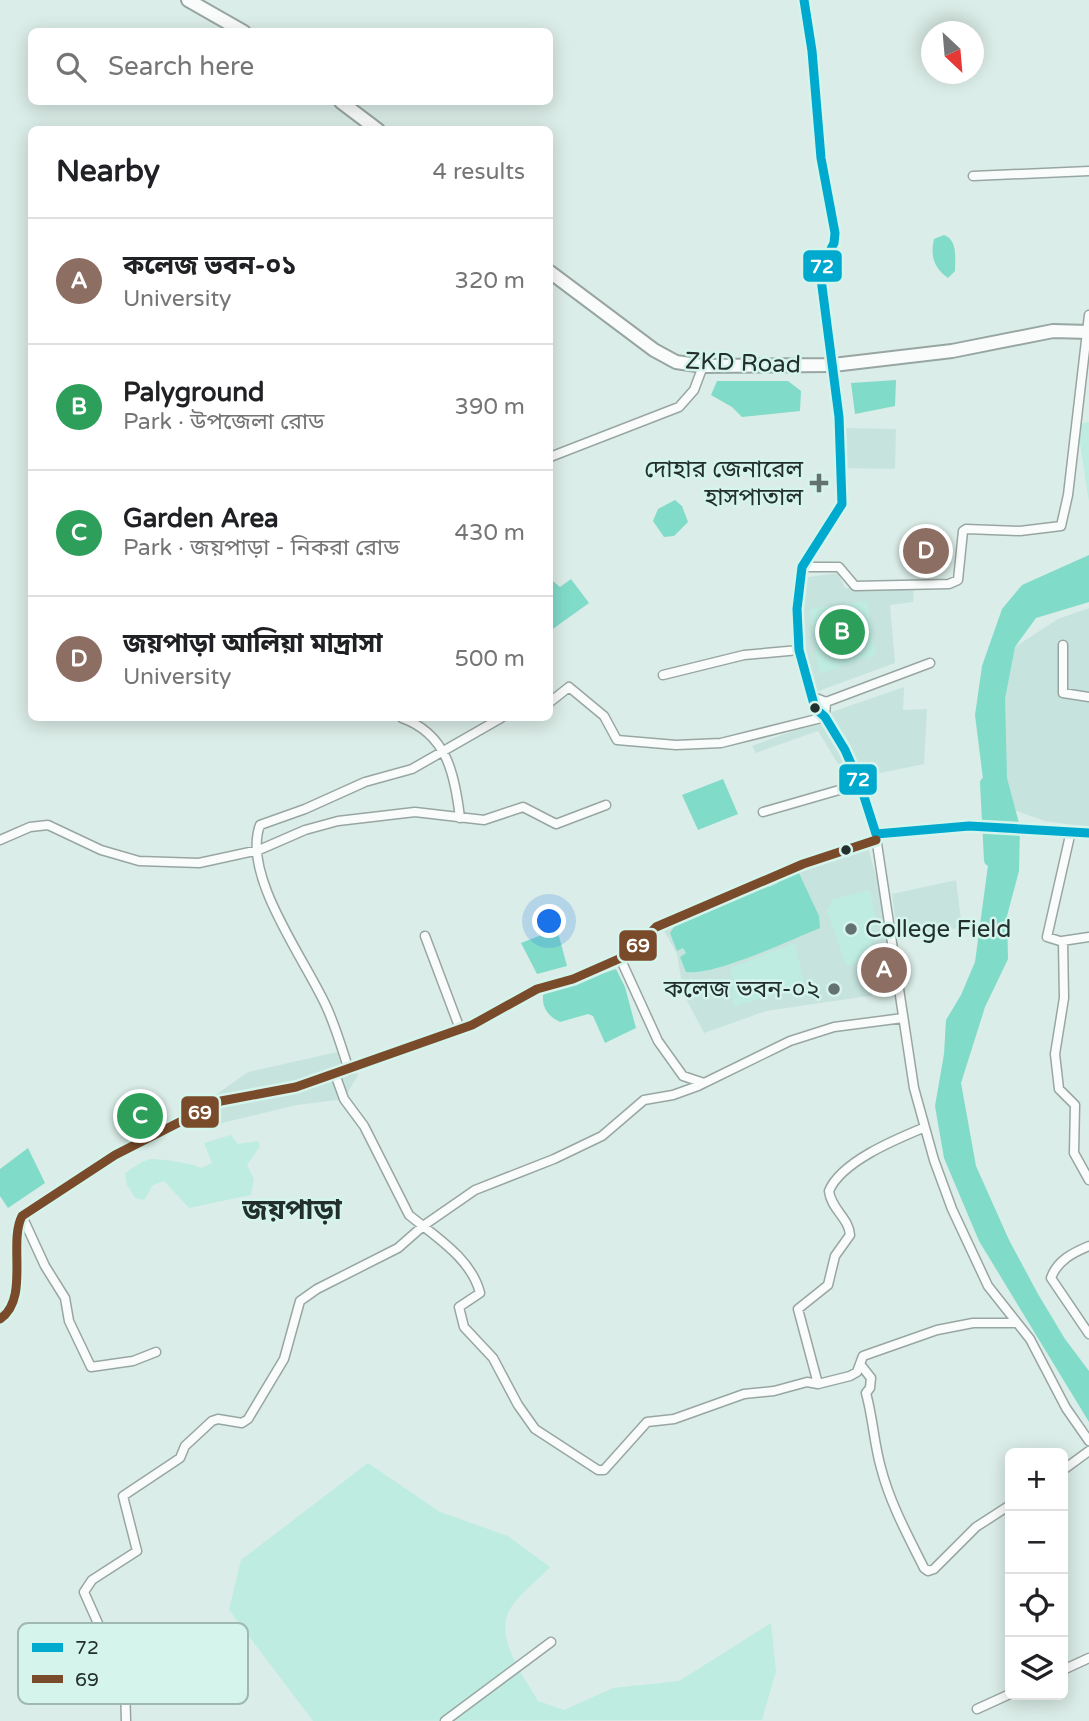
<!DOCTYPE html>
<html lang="en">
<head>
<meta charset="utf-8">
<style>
	:root { --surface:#fff; --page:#f6f6f6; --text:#202124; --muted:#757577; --line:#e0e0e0; --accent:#d93025 }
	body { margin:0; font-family:"Varela Round","Noto Sans Bengali",sans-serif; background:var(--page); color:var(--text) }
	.controls { position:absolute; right:21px; bottom:21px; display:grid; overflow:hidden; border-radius:10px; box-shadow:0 4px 18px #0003 }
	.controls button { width:63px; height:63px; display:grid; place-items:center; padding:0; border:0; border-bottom:2px solid var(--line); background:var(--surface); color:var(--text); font:35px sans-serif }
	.compass { position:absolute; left:921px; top:21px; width:63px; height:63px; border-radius:50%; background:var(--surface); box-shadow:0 4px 18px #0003; rotate:154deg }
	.you { position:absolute; left:550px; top:922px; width:24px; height:24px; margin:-18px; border:5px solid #fff; border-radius:50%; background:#1a73e8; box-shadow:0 0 0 10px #1a73e833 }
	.badge { display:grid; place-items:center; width:46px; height:46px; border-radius:50%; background:var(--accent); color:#fff; font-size:23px; font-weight:700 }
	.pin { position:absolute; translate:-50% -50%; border:4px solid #fff; box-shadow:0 2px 7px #0006 }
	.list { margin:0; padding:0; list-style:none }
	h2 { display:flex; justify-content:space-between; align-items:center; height:91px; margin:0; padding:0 28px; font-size:30px }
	h2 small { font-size:23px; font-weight:400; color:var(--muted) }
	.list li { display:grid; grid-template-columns:46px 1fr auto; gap:21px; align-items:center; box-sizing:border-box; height:126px; padding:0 28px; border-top:2px solid var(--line) }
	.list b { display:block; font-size:26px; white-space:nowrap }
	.list p { margin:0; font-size:23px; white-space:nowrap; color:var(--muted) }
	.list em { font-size:23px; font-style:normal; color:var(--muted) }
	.icon { flex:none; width:38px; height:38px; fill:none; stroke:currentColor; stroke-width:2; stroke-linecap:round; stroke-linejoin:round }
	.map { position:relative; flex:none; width:1089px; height:1721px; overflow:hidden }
	.search { position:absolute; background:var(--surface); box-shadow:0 4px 18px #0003; left:28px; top:28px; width:525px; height:77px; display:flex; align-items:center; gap:18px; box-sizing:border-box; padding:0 24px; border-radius:10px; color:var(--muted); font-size:26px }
	.panel { position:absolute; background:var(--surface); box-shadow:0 4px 18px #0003; left:28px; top:126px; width:525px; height:595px; border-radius:10px }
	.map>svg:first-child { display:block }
	.built { fill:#c6e3dd }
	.green { fill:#beece1 }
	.water { fill:#81dbc9 }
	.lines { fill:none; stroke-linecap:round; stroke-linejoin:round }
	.river { stroke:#81dbc9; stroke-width:12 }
	.minor-casing { stroke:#98a6a2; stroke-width:11 }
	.primary-casing { stroke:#98a6a2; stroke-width:16 }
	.minor { stroke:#fafcfc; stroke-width:8 }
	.primary { stroke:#fafcfc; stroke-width:12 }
	.bus-1-casing { stroke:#d4f4ec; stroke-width:14 }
	.bus-2-casing { stroke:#d4f4ec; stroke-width:14 }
	.bus-1 { stroke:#00a9ce; stroke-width:9 }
	.bus-2 { stroke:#7a4b2a; stroke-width:9 }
	.poi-dot { fill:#63726e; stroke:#d4f4ec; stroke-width:2.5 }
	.bus-dot { fill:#232f2c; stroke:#d4f4ec; stroke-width:2.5 }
	.labels { text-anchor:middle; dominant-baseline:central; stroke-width:5; stroke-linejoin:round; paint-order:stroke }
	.street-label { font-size:24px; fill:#232f2c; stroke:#d4f4ec }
	.poi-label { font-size:24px; fill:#232f2c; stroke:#d4f4ec; text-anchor:end }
	.quarter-label { font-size:28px; font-weight:bold; fill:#232f2c; stroke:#d4f4ec }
	.key { fill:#d4f4ec; stroke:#9fb9b2; stroke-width:2 }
	.key-label { font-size:19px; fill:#232f2c }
	.line-badge { stroke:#d4f4ec; stroke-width:2.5 }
	.badge-label { font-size:19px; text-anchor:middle; font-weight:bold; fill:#fff }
</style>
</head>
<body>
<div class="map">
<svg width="1089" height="1721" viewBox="0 0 1089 1721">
	<rect width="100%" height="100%" fill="#dbede8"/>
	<!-- built -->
	<path class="built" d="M842,428L896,429L895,469L841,468Z
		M838,573L845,588L914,586L913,602L890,605L895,663L813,693L800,649L801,578Z
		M1089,608V827L1045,821L1003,806L1005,699L1015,647L1058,619Z
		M904,687L903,710L927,709L924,764L861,777L829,713Z
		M823,720L857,782L851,785L818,731L756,753L752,746Z
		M867,844L886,911L896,992L766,1011L704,1033L684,995L677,954L662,927L786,873Z
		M956,880L962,927L898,940L892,894Z
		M346,1050L358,1075L344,1099L297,1105L218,1124L207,1101L248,1072Z"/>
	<!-- green -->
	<path class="green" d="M1089,422V502L1077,424Z
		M867,601L876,654L819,674L810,609Z
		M870,890L876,921L868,927L876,959L846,966L827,911L833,899Z
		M795,943L804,984L733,1007L731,968Z
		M147,1100L156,1118L132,1131L124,1115Z
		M231,1135L238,1144L258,1141L260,1146L247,1165L254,1179L251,1195L189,1208L164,1181L153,1185L144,1200L135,1198L127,1185L125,1173C133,1168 143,1160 151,1159C163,1159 191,1163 201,1168L212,1163L204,1143Z
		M368,1463L440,1512L508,1536L550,1567C538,1580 517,1596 509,1611C495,1640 525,1678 538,1701L564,1710L613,1688L679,1681L771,1623L776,1671L762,1720L313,1721L229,1610L241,1560Z"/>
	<!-- water -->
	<path class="water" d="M944,235C958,240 955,258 955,271L948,278C934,268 930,256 934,239Z
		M896,380L895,406L855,414L851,383Z
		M717,381H788L801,391L800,411L742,417L732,407L711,395Z
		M675,500L682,506L688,522L674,536L664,537L653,521L658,509Z
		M1089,555V602L1036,618L1015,647L1005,699L1007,778L1020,827L1019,871L1007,916L1008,959L985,1007L961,1083L976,1166L1009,1240L1038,1294L1065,1339L1089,1371V1422L979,1241L944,1158L935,1106L944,1054L946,1020L961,995L975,962L991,843L975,715L982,666L1002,609L1022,585Z
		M571,579L589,603L550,631V582L553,581L560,587Z
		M723,779L738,814L698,830L682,795Z
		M798,871L819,916L820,928C790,940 715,976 686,972L680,957L686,953L683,948L677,951L670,933L676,924L766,883L769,887L778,883L776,879Z
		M557,929L567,966L537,974L521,943Z
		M616,969L625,987L636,1028L605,1043L593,1016L588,1014L560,1022C548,1016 542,1008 543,995L552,990Z
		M28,1148L45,1183L8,1208L0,1196V1169Z"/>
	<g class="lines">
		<!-- river -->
		<path class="river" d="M986,783L990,860"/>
		<defs>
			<path id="minor" d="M804,0L812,51L821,158L835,233L834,243L820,271L839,417L842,504L802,567L797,609L799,650L815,708L825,717L845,750L860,784L876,834L969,826L1089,833
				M973,176L1089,171
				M550,457L679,407L694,390L703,366
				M802,567H839L855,586L949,584L958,580L963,531L966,529L1020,531L1061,526L1068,495L1089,315
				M1063,645V693L1089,697
				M663,675L744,655L799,650
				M550,702L569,687L604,716L617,740L676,745L721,743L825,717L826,702L813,697
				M826,702L930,663
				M402,718C447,734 455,775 460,818
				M763,812L860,784
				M1071,831L1047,937L1063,942L1064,998L1055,1054L1059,1089L1075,1105L1074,1153L1089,1180
				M876,837L914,1088L934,1160L952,1209L988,1286L1030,1339L1066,1408L1089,1441
				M0,840L30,827L48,825L101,850L139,861L199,863L259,850L305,830L338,821L415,812L484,820L523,807L556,824L606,805
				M425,936L460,1029
				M1062,941L1089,937
				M620,958L658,1041L683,1076L704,1083
				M349,1070C342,1049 336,1028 327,1008C307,962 241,876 260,825L305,809L365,782L412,769L501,718
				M335,1074L344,1099L364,1126L409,1215L423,1226L475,1190L554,1159L602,1136L644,1100L673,1095L698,1086L790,1041L834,1027L903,1018
				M22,1216L45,1266L65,1298L69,1321L91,1367L133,1361L156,1352
				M1089,1246C1072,1253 1057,1261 1051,1278L1089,1334
				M0,1319C30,1299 8,1243 22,1216L115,1155L221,1101L296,1087L472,1025L537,989L573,979L630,954L656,927L803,864L876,840
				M860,1364L871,1378L870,1388L866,1393C873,1418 874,1444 881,1468C890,1503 908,1536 924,1568L928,1571L934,1569L976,1527L1010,1505
				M818,1384L798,1309L828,1285L835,1256L850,1235C849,1218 831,1209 829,1191C841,1162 894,1140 923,1128
				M1063,1470L1089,1451
				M1063,1670L1089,1658
				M977,1709L1010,1694
				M126,1721L125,1684L84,1592L92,1580L137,1551L123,1496L180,1458L185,1446L212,1421L218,1419L242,1423L248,1419L284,1359L300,1301L317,1289L398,1248L423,1226C445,1243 473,1264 480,1293L459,1307L464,1327L493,1358L518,1405L535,1429L598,1470H604L647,1422L674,1419L744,1394L774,1391L807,1382L818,1384L850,1376L857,1372L863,1356L937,1330L973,1323H1016
				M445,1721L551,1642"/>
			<path id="primary" d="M188,0L244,32
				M341,102L378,130
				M550,272L654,350L676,362L703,366L833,365L952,351L1053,331L1089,332"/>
		</defs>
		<!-- minor casing -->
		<use href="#minor" class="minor-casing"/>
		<!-- primary casing -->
		<use href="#primary" class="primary-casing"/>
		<!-- minor -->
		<use href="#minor" class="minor"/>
		<!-- primary -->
		<use href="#primary" class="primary"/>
		<defs>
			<path id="bus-1" d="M804,0L812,51L821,158L835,233L834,243L820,271L839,417L842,504L802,567L797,609L799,650L815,708L825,717L845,750L860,784L876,834L969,826L1089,833"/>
			<path id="bus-2" d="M0,1319C30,1299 8,1243 22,1216L115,1155L221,1101L296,1087L472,1025L537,989L573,979L630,954L656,927L803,864L876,840"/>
		</defs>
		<!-- bus-1 casing -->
		<use href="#bus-1" class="bus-1-casing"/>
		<!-- bus-2 casing -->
		<use href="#bus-2" class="bus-2-casing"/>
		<!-- bus-1 -->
		<use href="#bus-1" class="bus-1"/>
		<!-- bus-2 -->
		<use href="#bus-2" class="bus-2"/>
	</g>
	<!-- markers -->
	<g class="poi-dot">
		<path d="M815.5 472.5h7v7h7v7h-7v7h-7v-7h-7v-7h7z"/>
		<circle cx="851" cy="929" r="7"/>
		<circle cx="834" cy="989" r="7"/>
	</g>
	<g class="bus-dot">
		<circle cx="815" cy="708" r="6"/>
		<circle cx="846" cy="850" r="6"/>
	</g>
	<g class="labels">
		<!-- street labels -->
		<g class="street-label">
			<text transform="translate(743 363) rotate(2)">ZKD Road</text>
		</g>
		<!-- poi labels -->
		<g class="poi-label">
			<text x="803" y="469">দোহার জেনারেল<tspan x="803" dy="28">হাসপাতাল</tspan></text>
			<text x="865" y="929" text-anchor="start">College Field</text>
			<text x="820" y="989">কলেজ ভবন-০২</text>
		</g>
		<!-- quarter labels -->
		<g class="quarter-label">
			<text x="292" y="1210">জয়পাড়া</text>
		</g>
	</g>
	<!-- legend -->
	<rect x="18" y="1623" width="230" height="81" rx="10" class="key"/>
	<rect x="32" y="1643" width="31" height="9" fill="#00a9ce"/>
	<rect x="32" y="1675" width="31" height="8" fill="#7a4b2a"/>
	<g class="key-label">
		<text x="75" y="1654">72</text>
		<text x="75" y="1686">69</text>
	</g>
	<g class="line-badge">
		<rect x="802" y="249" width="41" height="34" rx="7" fill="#00a9ce"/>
		<rect x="838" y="763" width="40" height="33" rx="7" fill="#00a9ce"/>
		<rect x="618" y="929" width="40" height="33" rx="7" fill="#7a4b2a"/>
		<rect x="180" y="1095" width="40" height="34" rx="7" fill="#7a4b2a"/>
	</g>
	<g class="badge-label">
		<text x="822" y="273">72</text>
		<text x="858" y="786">72</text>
		<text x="638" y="952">69</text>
		<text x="200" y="1119">69</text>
	</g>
</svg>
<div class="controls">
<button>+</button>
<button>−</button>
<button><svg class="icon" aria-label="locate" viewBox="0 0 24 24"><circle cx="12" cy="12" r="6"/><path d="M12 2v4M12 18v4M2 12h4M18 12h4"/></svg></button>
<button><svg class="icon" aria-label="layers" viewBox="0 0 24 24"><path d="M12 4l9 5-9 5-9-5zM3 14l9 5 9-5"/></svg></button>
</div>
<svg class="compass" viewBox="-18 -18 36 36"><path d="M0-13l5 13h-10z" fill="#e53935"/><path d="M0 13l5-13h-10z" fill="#757577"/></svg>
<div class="you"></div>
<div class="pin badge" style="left:884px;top:970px;background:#8d6e63">A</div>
<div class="pin badge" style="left:842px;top:632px;background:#2e9e5b">B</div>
<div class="pin badge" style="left:140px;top:1116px;background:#2e9e5b">C</div>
<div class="pin badge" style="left:926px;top:551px;background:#8d6e63">D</div>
<div class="search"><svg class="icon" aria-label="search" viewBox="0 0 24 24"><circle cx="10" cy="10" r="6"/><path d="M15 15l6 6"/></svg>Search here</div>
<section class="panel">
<h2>Nearby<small>4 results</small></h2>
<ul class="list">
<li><span class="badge" style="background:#8d6e63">A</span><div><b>কলেজ ভবন-০১</b><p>University</p></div><em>320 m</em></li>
<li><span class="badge" style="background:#2e9e5b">B</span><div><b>Palyground</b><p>Park · উপজেলা রোড</p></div><em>390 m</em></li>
<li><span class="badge" style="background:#2e9e5b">C</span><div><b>Garden Area</b><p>Park · জয়পাড়া - নিকরা রোড</p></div><em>430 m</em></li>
<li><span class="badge" style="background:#8d6e63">D</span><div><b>জয়পাড়া আলিয়া মাদ্রাসা</b><p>University</p></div><em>500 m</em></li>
</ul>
</section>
</div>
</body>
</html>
